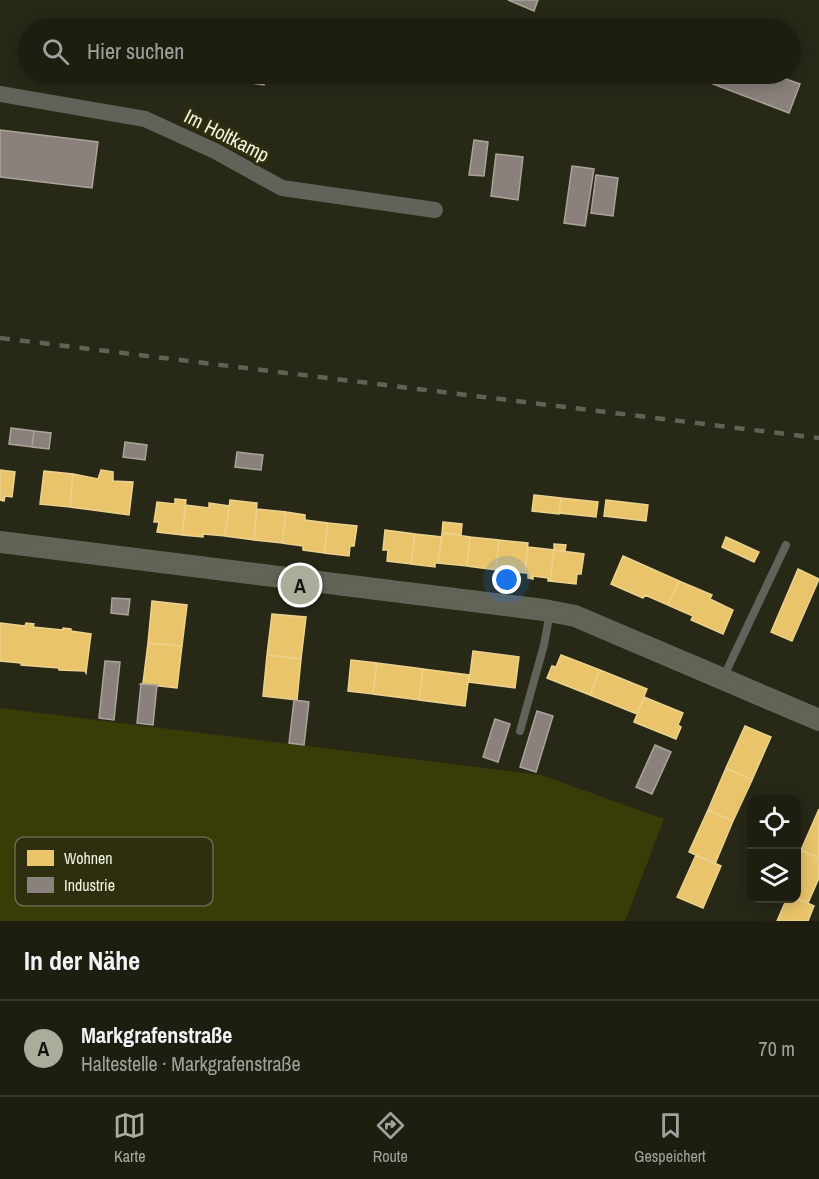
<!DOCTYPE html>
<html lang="de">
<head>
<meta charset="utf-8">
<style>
	:root { --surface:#1d1e10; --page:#2a2b1e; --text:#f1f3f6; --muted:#a0a29f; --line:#3b3c30; --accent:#abad9a }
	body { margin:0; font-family:"Archivo Narrow",sans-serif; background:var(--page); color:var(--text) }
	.controls { position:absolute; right:18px; bottom:18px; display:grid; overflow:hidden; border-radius:12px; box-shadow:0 3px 15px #0003 }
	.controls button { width:54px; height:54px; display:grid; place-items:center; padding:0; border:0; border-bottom:2px solid var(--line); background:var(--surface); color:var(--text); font:30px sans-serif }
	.you { position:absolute; left:507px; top:580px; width:21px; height:21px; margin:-15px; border:4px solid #fff; border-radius:50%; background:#1a73e8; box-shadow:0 0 0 9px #1a73e833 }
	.badge { display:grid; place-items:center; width:39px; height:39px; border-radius:50%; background:var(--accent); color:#111; font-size:20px; font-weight:700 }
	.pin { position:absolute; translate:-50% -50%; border:3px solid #fff; box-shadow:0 2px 6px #0006 }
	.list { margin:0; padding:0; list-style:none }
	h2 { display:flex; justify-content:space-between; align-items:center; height:78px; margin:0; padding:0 24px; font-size:26px }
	h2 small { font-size:20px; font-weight:400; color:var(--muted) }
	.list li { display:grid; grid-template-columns:39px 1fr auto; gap:18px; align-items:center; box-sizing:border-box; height:96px; padding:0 24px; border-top:2px solid var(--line) }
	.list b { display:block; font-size:22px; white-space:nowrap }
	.list p { margin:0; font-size:20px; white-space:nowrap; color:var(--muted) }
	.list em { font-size:20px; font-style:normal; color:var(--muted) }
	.icon { flex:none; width:33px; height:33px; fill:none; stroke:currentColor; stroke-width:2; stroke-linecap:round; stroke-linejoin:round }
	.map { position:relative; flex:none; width:819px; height:921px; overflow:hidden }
	.search { position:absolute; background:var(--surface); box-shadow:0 3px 15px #0003; left:18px; right:18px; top:18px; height:66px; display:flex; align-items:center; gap:15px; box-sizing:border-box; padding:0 21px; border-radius:33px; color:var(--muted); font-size:22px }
	.sheet { height:174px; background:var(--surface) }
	nav { display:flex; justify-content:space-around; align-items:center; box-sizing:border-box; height:84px; border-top:2px solid var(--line); background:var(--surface); font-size:16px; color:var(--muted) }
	nav a { display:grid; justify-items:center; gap:3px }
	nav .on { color:var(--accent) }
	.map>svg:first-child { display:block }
	.green { fill:#393c07 }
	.homes { fill:#e9c46a; stroke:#ecd28e; stroke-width:1.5 }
	.industry { fill:#8a817c; stroke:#a9a49a; stroke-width:1.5 }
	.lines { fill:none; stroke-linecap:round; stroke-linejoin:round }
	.lane { stroke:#616259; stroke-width:8 }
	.street { stroke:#616259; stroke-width:16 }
	.secondary { stroke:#626458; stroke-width:22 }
	.tram { stroke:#606256; stroke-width:1.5 }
	.rail { stroke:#606256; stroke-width:4.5; stroke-dasharray:10 10; stroke-linecap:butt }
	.labels { text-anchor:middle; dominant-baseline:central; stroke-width:6; stroke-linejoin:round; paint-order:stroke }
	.street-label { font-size:20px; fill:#f2f4e1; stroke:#2d2f0f }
	.key { fill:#2d2f0f; stroke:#686a4e; stroke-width:1.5 }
	.key-label { font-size:16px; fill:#f2f4e1 }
</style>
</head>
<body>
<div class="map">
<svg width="819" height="921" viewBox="0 0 819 921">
	<rect width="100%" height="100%" fill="#272816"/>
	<!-- green -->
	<path class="green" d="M0,708L541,775L664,819L625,921H0Z"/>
	<!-- homes -->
	<path class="homes" d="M0,470L15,472L12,497L5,496L4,501L0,500Z
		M101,470L113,472V481L133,482L129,515L70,507L73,474L98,479Z
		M44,471L73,474L70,507L40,504Z
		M534,495L561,498L559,514L532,511Z
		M561,498L598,502L596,517L559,513Z
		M175,499L186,500L182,535L157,532L159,522H154L157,502L175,504Z
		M230,500L257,503L254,540L225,536Z
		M606,500L648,505L646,521L604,516Z
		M209,503L229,506L225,536L203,534V537L182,535L186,505L209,508Z
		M257,509L286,512L282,543L254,540Z
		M286,512L305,515V520L328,523L324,553L303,550V546L282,543Z
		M443,522L462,524L461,535L442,533Z
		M328,523L357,526L354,546H350L349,556L324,553Z
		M385,530L415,534L411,564L387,561L388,550H383Z
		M442,533L470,537L467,566L438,563Z
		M415,534L442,537L438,563H435V567L411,564Z
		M470,537L499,540L496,570L467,566Z
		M726,537L759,552L754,562L722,547Z
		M499,540L528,543L525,573L496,570Z
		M554,544L566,545L565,551L554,550Z
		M528,547L554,550L550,581H548V578L533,576V579L528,578V573H525Z
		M554,550L584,554L581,574H577L576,584L550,581Z
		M623,556L679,581L668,605L645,595L643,598L611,584Z
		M798,569L819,579L792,641L771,632Z
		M679,581L712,595L710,599L733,610L723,634L691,620L693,616L668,605Z
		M152,601L187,605L182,646L148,643Z
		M272,614L306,617L301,659L267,655Z
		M0,623L25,626L26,623L34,624L33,627L63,630V628L71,629V631L91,634L86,673L85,671L59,670V668L21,665V663L0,661Z
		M148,643L182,646L177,688L141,684L143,683Z
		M473,651L519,657L515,688L469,682Z
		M267,655L301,659L297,700L263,696Z
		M561,655L600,670L590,695L547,678L552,666L556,667Z
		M351,660L377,663L373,694L348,691Z
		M377,663L423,669L419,700L373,694Z
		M423,669L469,675L465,706L419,700Z
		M600,670L647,689L637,714L590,695Z
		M644,697L683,713L678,725L681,727L676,739L634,722Z
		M745,726L771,737L752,780L726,768Z
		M726,768L752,780L733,821L708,810Z
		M819,809V858L801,850Z
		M708,810L733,821L715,864L689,852Z
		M801,850L819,858V878L808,903L796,898V860Z
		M696,855L721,866L703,908L677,897Z
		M787,898H796L814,906L808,921H777Z"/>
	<!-- industry -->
	<path class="industry" d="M508,0H538L534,11Z
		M222,74H266L264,85L222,79Z
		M687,74H772L800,84L789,113Z
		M0,130L98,142L92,188L0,177Z
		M474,140L488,142L484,176L469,175Z
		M496,154L523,157L518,200L491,196Z
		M572,166L594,169L585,226L564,223Z
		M596,175L618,178L613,216L591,213Z
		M11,428L34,431L32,447L9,444Z
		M34,431L51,433L49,449L32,447Z
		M125,442L147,445L145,460L123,457Z
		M237,452L263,455L261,470L235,467Z
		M112,598L130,599L128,615L111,613Z
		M105,661L120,662L114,720L99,718Z
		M141,684L157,685L153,725L137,723Z
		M294,700L309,702L304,745L289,743Z
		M537,711L553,716L536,772L520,767Z
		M495,719L510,724L498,762L483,757Z
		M655,745L671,752L652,794L636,787Z"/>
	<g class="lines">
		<!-- lane -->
		<path class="lane" d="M723,678L786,545
			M520,731L544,645L550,612"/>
		<!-- street -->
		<path class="street" d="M0,94L145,119L215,151L282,188L435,210"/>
		<!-- secondary -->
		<path class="secondary" d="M0,542L544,610L575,616L819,720"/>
		<!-- tram -->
		<path class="tram" d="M0,536L543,602L580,611L819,715
			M0,547L549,618L577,624L819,727"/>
		<!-- rail -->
		<path class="rail" d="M0,338L819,438"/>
	</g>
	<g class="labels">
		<!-- street labels -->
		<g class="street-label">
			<text transform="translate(227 135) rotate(27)">Im Holtkamp</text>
		</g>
	</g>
	<!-- legend -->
	<rect x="15" y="837" width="198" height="69" rx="9" class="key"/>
	<rect x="27" y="850" width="27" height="16" fill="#e9c46a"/>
	<rect x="27" y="877" width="27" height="16" fill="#8a817c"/>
	<g class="key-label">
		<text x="64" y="864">Wohnen</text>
		<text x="64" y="891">Industrie</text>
	</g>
</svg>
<div class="controls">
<button><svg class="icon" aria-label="locate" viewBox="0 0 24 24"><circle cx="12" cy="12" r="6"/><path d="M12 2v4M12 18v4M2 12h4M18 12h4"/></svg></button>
<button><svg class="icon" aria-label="layers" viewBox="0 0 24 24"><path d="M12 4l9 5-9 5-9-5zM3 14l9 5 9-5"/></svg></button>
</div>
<div class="you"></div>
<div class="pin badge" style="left:300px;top:585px">A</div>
<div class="search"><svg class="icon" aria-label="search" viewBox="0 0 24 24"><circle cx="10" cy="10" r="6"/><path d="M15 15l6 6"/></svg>Hier suchen</div>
</div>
<section class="sheet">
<h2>In der Nähe<small></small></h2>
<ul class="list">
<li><span class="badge">A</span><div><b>Markgrafenstraße</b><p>Haltestelle · Markgrafenstraße</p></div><em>70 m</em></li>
</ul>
</section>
<nav>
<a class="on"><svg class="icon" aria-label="map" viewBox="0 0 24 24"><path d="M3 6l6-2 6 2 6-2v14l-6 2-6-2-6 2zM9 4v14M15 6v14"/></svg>Karte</a>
<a><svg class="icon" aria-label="directions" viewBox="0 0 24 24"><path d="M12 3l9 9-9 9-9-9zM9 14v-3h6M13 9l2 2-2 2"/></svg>Route</a>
<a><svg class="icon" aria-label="saved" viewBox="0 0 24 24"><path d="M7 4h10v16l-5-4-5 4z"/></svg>Gespeichert</a>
</nav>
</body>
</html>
